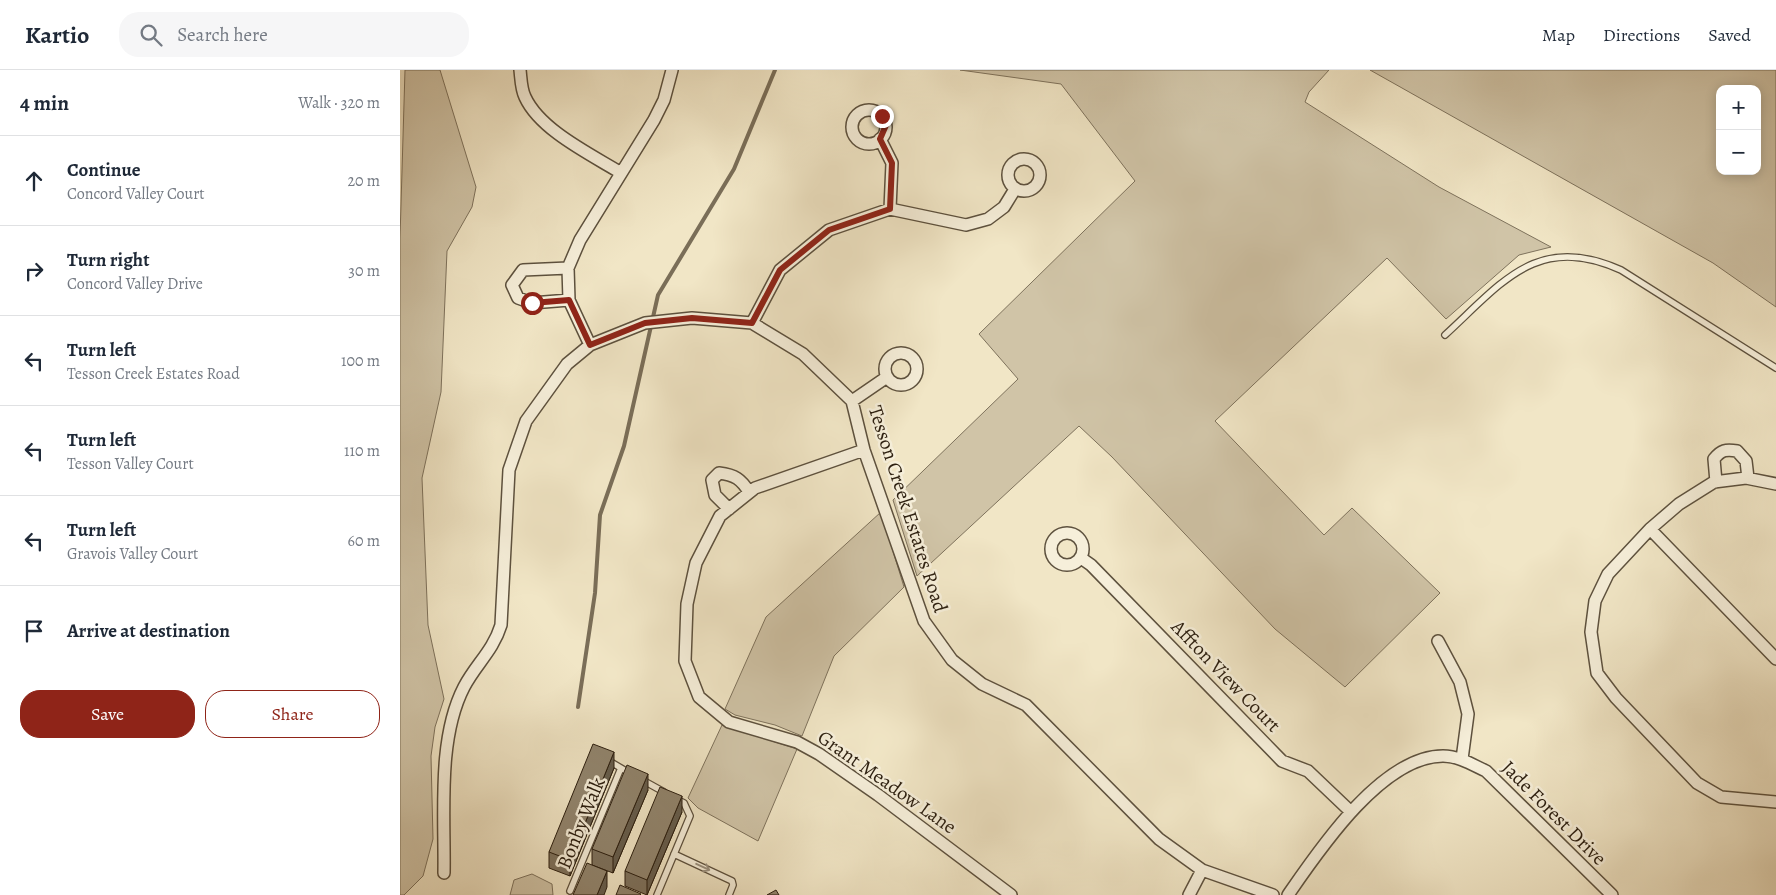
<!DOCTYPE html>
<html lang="en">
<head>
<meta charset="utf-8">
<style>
	:root { --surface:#fff; --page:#f6f6f7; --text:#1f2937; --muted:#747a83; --line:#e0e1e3; --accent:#8f2418 }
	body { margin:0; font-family:Alegreya,serif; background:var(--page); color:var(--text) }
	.controls { position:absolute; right:15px; top:15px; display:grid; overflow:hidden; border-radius:10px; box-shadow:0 2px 12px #0003 }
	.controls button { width:45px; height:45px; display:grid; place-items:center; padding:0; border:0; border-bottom:1px solid var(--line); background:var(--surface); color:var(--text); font:25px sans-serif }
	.stop { position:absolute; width:15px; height:15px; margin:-11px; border:4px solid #8f2418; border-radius:50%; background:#fff }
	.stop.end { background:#8f2418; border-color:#fff; box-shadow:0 1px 5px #0008 }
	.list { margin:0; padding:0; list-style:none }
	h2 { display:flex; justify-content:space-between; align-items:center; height:65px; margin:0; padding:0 20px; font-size:21px }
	h2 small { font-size:16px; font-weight:400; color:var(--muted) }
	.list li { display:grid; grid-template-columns:32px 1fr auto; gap:15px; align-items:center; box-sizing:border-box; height:90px; padding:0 20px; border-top:1px solid var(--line) }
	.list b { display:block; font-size:19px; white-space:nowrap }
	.list p { margin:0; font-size:16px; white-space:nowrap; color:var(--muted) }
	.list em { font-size:16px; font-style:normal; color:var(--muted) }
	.actions { display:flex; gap:10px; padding:15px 20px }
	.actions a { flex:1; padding:11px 0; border:1px solid var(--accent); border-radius:20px; text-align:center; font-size:18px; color:var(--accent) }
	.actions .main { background:var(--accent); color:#fff }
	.icon { flex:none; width:28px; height:28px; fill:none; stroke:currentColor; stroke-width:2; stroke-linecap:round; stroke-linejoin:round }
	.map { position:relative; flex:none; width:1376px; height:825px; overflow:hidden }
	header { display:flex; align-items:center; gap:30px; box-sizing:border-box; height:70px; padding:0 25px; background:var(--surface); border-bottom:1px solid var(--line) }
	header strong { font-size:24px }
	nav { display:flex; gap:28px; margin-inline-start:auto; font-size:18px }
	.search { width:350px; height:45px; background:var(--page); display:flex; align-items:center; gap:12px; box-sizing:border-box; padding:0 18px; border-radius:20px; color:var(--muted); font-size:19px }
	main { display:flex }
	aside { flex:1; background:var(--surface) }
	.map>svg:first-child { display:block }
	.green { fill:#d0c4a7; stroke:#7e725c; fill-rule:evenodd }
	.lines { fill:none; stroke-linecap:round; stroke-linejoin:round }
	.stream { stroke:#7a6e58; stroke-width:4 }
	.service-casing { stroke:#5d513e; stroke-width:8 }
	.minor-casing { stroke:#5d513e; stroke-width:14 }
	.service { stroke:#f6efda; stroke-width:5.5 }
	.minor { stroke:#f6efda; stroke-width:11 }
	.wall { fill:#7e735f; stroke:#2c1f10 }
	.shaded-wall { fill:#665e4e; stroke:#2c1f10 }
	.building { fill:#92866f; stroke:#2c1f10 }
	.oneway { stroke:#9b917f }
	.route { stroke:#8f2418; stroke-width:6 }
	.labels { text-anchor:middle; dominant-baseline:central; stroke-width:5; stroke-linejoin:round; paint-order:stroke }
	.street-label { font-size:20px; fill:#2c1f10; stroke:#f6efda }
</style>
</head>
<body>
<header>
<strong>Kartio</strong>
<div class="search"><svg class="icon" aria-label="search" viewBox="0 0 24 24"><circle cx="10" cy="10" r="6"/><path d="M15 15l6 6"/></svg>Search here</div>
<nav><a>Map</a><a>Directions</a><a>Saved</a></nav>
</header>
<main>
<aside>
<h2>4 min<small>Walk · 320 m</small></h2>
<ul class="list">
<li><svg class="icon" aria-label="ahead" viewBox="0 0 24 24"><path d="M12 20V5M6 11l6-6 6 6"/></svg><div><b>Continue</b><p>Concord Valley Court</p></div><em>20 m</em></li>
<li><svg class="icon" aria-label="right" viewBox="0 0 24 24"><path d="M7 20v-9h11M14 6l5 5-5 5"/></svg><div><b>Turn right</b><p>Concord Valley Drive</p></div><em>30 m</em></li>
<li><svg class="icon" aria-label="left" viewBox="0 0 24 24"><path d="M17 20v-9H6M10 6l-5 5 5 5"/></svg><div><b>Turn left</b><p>Tesson Creek Estates Road</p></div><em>100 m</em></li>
<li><svg class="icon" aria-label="left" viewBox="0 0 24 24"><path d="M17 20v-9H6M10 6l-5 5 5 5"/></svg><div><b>Turn left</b><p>Tesson Valley Court</p></div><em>110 m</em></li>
<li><svg class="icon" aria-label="left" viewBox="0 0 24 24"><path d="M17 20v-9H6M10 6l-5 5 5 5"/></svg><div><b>Turn left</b><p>Gravois Valley Court</p></div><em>60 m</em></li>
<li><svg class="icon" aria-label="arrive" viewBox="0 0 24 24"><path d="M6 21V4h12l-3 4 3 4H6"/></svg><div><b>Arrive at destination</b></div></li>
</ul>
<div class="actions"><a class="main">Save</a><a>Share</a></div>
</aside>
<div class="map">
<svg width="1376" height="825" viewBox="0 0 1376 825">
	<rect width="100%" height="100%" fill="#f1e6c6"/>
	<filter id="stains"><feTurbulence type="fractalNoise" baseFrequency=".004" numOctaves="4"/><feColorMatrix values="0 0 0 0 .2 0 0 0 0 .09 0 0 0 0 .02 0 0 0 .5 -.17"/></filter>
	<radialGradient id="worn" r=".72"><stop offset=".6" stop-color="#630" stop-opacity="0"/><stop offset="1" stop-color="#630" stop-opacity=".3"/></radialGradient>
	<!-- green -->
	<path class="green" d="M5,0H40L76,117L72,137L47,181L41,322L22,408L28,555L44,629L35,657L31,686L33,769L23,806L4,825H0V168Z
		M560,0H929L909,22L905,32L1039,117L1151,177L1119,185L1046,249L987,188L815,351L924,465L952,438L1040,523L945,617L875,559L712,387L679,356L517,506L493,430L618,309L579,264L735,111L661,14Z
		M970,0H1376V237L1313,193ZM1320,19H1357V101H1320Z
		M481,442L504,517L434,586L402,666L375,655L335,645L325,639L366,547Z
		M322,655L397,679L358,771L298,738L288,728Z
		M132,804L152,814L153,825H110L114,810Z"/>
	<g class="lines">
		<!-- stream -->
		<path class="stream" d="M178,637L195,523L200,445L224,376L258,225L334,99L375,0"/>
		<defs>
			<path id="service" d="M1045,265C1102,213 1137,162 1221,200L1376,298
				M209,691L231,704
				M244,711L264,722
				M274,784L332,811L333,815L329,825
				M170,821L221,698
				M257,825L290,746L284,733L276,729"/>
			<path id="minor" d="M120,0C121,8 121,19 125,27C140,60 190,84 221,103
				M452 57a17 17 0 1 1 34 0a17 17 0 1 1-34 0Z
				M480,69L492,93L490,139
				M608 105a16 16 0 1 1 32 0a16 16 0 1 1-32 0Z
				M168,198L123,200L112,215L118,228L132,233L169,230
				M352,253L380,200L429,160L490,139L566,155L588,149L604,137L615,119
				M190,275L169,230L168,198L180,170L254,50L264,30L272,0
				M485 299a16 16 0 1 1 32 0a16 16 0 1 1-32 0Z
				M452,331L487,307
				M464,380L355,418L320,446L296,493L287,534L285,591L299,627L329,652L397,672L419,684L478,725L611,825
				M1316,412L1314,389C1321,380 1326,379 1337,381L1346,391L1348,408
				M1376,414L1346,408L1314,412L1279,434L1250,459L1208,504L1195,531L1191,562L1197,603L1216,628L1297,713L1321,727L1376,732
				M329,439L315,425L312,410L319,403C335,405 341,409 349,422
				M1250,459L1376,589
				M651 479a16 16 0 1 1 32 0a16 16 0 1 1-32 0Z
				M681,488L691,495L882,691L908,701L950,741
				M1038,571L1060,612L1068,644L1062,689
				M44,803C45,745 37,669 64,617C76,594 93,581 101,555L109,400L126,351L167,294L190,275L245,253L292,248L352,253L403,284L452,331L464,380L524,551L552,590L582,614L626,635L759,769L802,800L873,825
				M789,825L802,800
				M888,825C919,780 982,686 1043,686C1059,686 1073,695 1086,701L1212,825"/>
		</defs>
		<!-- service casing -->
		<use href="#service" class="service-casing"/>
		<!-- minor casing -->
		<use href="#minor" class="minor-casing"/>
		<!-- service -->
		<use href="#service" class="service"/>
		<!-- minor -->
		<use href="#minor" class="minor"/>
	</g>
	<!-- wall -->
	<path class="wall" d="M214,698L170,806L149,798V782Z
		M248,720L213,803L192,795V779Z
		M282,742L247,825L225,816V801Z"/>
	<!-- shaded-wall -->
	<path class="shaded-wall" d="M214,682V698L170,806V790Z
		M248,704V720L213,803V787Z
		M282,726V742L247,825V810Z
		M207,801V817L204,825H197Z"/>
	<!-- building -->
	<path class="building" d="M193,674L214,682L170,790L149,782Z
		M227,695L248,704L213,787L192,779Z
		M260,717L282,726L247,810L225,801Z
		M187,793L207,801L197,825H173Z
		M220,815L241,824L240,825H216Z
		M376,820L379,825H367Z"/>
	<!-- one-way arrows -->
	<defs><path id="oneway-shaft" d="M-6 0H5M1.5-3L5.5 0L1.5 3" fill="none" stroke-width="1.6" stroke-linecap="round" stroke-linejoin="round" transform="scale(1.25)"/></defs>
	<use class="oneway" href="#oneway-shaft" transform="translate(303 797) rotate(25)"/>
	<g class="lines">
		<!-- route -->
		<path class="route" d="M132,233L169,230L190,275L245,253L292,248L352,253L380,200L429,160L490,139L492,93L480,69L486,55L482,46"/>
	</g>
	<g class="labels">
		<!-- street labels -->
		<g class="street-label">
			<text transform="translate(508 439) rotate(72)">Tesson Creek Estates Road</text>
			<text transform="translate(826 606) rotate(46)">Affton View Court</text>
			<text transform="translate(487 712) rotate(35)">Grant Meadow Lane</text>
			<text transform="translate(1154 743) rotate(45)">Jade Forest Drive</text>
			<text transform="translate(181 753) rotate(-68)">Bonby Walk</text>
		</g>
	</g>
	<rect width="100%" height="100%" filter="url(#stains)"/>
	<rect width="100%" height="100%" fill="url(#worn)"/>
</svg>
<div class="controls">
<button>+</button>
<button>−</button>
</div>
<div class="stop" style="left:132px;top:233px"></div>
<div class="stop end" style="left:482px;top:46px"></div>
</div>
</main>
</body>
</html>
